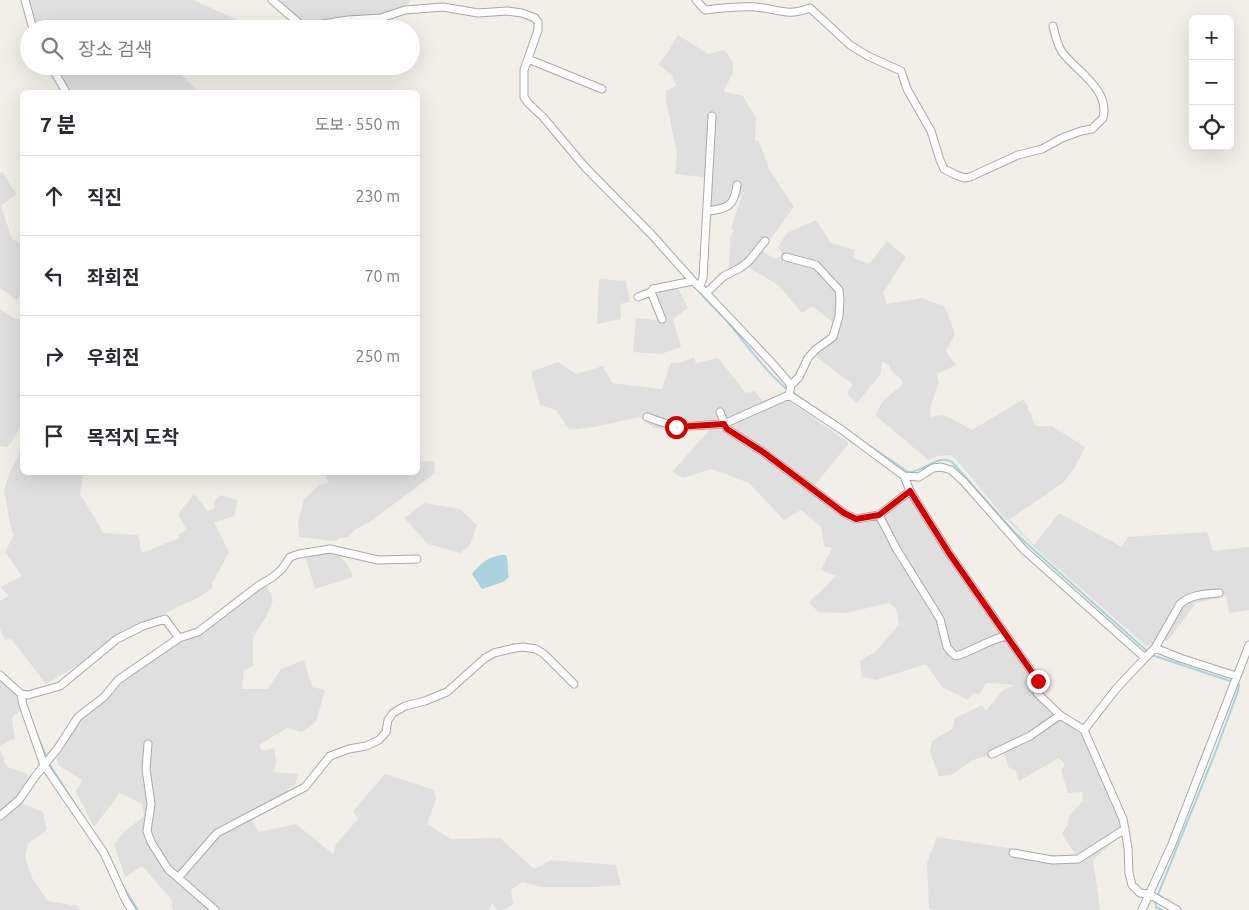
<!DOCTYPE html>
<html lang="ko">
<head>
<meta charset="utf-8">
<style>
	:root { --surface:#fff; --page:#f2f2f3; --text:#2b2b33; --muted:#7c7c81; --line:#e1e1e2 }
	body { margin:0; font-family:Ubuntu,"Noto Sans KR",sans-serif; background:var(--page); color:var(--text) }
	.controls { position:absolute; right:15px; top:15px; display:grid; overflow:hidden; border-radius:8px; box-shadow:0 5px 20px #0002 }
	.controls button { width:45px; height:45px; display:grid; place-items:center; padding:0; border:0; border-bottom:1px solid var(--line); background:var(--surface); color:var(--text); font:25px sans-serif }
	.stop { position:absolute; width:15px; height:15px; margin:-11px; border:4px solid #d40000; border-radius:50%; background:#fff }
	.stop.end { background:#d40000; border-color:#fff; box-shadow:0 1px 5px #0008 }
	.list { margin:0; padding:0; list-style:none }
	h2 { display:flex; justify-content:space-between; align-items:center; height:65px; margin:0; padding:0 20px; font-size:21px }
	h2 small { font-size:16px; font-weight:400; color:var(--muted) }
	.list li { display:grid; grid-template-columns:32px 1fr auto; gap:15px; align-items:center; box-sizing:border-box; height:80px; padding:0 20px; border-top:1px solid var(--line) }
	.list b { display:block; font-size:19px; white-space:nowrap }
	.list em { font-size:16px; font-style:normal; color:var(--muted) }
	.icon { flex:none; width:28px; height:28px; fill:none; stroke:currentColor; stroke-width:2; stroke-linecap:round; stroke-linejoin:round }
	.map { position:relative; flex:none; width:1249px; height:910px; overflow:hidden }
	.search { position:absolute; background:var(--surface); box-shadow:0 5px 20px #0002; left:20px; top:20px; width:400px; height:55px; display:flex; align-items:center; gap:12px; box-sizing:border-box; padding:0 18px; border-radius:28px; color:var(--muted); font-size:19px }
	.panel { position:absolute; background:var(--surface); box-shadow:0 5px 20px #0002; left:20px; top:90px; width:400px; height:385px; border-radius:8px }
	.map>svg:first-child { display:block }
	.residential { fill:#e0dfdf }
	.water { fill:#aad3df }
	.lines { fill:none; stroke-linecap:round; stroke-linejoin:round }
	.stream { stroke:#aad3df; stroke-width:2 }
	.street-casing { stroke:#a9a9a9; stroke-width:9 }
	.street { stroke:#fff; stroke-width:7 }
	.route { stroke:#d40000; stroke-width:6 }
</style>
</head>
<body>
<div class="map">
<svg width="1249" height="910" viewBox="0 0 1249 910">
	<rect width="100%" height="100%" fill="#f2efe9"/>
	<!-- residential -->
	<path class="residential" d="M27,0H193L238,20L233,29L222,24L221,29H37Z
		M276,0H408L411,1L405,8L390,15L308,25L300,20Z
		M678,35L708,54L724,50L733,62V73L724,90L725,92L743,96L756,118L755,140L759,141L769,169L794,207L762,251L775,259L781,257L782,253L778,247L787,233L816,220L831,243L855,250L854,258L869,264L887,241L906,257L883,293L887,304L922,298L945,307L955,334L946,351L956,365L937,374L939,383L930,408L931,417L942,415L950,418L972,430L1024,399L1036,426H1052L1085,447L1075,467L1064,482L1010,519L1034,545L1059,513L1122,547L1128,537L1207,532L1213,551L1249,547V610L1229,613L1226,596L1196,603L1168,640L1146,646L1034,547L1003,516L962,466L951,455L937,456L928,460L875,415L883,401L903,384L901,379L892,371L888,364L882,362L881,374L857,403L847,394L852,384L818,358L815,353L833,343L837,336L839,327L812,306L802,313L778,285L750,268L729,269L730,238L734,230L731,228L742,196L721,207L711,206L712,178L675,174L677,153L666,101V91L676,86L672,76L658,64L666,55Z
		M55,66H193L181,75L199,92H69Z
		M3,172L16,194L1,206L12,239L22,244V291L17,300L0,288V173Z
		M599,279L626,281L630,302L620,304L621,319L597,324Z
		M676,285L688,308L673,319L681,347L661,354L633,352L636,318L665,321L653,297L655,289Z
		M0,309L15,319H22V425L8,447L0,446Z
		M694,357L696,363L718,358L746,393L755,391L762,401H789L849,443L811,490L842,514L866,521L908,490L937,538L1024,668L1033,684L1035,692L1083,737L1091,752L1119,818L1120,836L1093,860L1100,910H934L929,908L927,863L937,837L1060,856L1075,854L1062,834L1068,824L1069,816L1083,801L1082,792L1068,793L1061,770L1065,765L1059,758L1019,781L1015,770L1009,768L1003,751L973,760L951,775L939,776L930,752L932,741L952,729L955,718L982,705L986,711L1003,690L1015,685L986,683L980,694L973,693L968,700L942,687L926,664L876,680L862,677L860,661L875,652L899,625L897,610L889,603L846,613L818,612L809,602L836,576L821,570L832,548L824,546L821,527L801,510L784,520L749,483L712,469L683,478L672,472L710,429L675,431L654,428L640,417L594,427L569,430L556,410L540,405L531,372L558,362L576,374L603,366L612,383L662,389L671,362L680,363Z
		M22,449V472L83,473L80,495L90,509L103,533L138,535L142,553L179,538L178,535L187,530L178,514L194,494L208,511L215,508L214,502L220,495L237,500L235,516L214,522L229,552L213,582L212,588L201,596L164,614L129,628L83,662L46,684L11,639L5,640L0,629V601L9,596L0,587L22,576L5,552L14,535L11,528L4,490L10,472Z
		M435,461L434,474L374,519L355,530L348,537L340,538L335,541L299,537L298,523L304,499L319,485L329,483L324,473L418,472V462Z
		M424,503L460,509L477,525L470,545L460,553L428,544L404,518Z
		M331,550L346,562L353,577L315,589L305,556Z
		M265,582L273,600L267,615L253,638V666L244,670L242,689H268L281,669L304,660L312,687L325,690L316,722L302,732L287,728L259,745L262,751L274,748L276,762L274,772L298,774L295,785L289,788L285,795L221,825L224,833L251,818L259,832L296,824L333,854L336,844L358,819L353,811L385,774L434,790L436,799L427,824L451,839L500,838L534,869L551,860L616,865L621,885L595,887H542L522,882L511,890L513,905L503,910H497L492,903L489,910H173L171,899L142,866L125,877L114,844L125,831L144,816L142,804L120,793L94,827L76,792L82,780L58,765L56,757L77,723L108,697L109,689Z
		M0,679L3,684L17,695L20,711L12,717L15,738L0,746Z
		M0,749L7,767L28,774L23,804L43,812L47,830L28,844L25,858L32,878L48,901L79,906L80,910H0Z"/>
	<!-- water -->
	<path class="water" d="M502,555H506C509,564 507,569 509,577L503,582L482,589L472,574C481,563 487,557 502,555Z"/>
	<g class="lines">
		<!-- stream -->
		<path class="stream" d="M698,290C706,301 717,310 727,321C745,343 766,372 788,390
			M792,392L838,423
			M854,435L908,472C924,473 937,453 952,462L1015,533L1148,652
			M1152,655L1233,682
			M25,701L31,718
			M34,727L47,758
			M48,762L78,809
			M109,856L119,877
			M123,886L138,910
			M1157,897L1216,751L1238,691L1239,685L1237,683
			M1155,901L1156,907L1162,910"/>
		<defs>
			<path id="street" d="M25,0L33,29
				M272,0L300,24L310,26L348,20L381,18L405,10L443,7L478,13L507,11L522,13L535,18L538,22V30L524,70V97L528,103L543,117L585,167L652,235L693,281L706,293L724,276L740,268L749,261L765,241
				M696,0L705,10C722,8 739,6 756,7C779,9 786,17 810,8L850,45L868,56L901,71L907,89L931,131L940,160L944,169L956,175L964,178L970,177L1018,155L1042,149L1062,138L1081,131L1092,129L1103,118C1110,89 1077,72 1062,52C1057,44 1055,35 1053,26
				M528,59L602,89
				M51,66L66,92
				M708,211C728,208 734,207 737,185
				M786,257L816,265L839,290L840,300L839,316L833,337L815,350L808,358L799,377L791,385L789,395
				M700,286L703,278L712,116
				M706,293L772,363L791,385
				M638,297L651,292
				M662,319L651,292L653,289L693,281
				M789,395L842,430L904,476L910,491L949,553L1038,681L1037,693L1060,715L1084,730L1123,819L1128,848L1129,873L1132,885L1140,893L1149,894L1177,910
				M720,412L727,429L763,452L844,513L856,519L879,515L910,491
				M647,417L676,427L724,424L789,395
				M904,476L919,477L933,468L941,467L951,470L964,482L1024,550L1145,658L1155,648L1180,658L1236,676
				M879,515L896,548L940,619L947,647L951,652L956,656C973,651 988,640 1006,636
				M1155,648L1180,604C1192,594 1205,594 1219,593
				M0,675L21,694L28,695L60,686L117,639L143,626L165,619L179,638
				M21,694L23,705L44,765L104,853L126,901L132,910
				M1084,730L1116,689L1145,658
				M148,744L146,769L151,804L147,831L151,842L168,869L215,910
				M992,754L1030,736L1060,715
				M0,816L19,800L34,778L58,748L78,717L104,697L118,680L179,638L198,632L258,586L273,577L282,569L290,557L299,554L330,549L378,560L417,559
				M1013,853L1052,860L1078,859L1125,829
				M178,878L217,833L305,787L330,756L349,749L366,746L379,740L386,732L388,720L393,713L405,706L425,701L447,692L485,658L494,653L515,648L523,647L536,649L544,654L574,684
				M1142,910L1172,844L1249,645"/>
		</defs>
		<!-- street casing -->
		<use href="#street" class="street-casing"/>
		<!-- street -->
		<use href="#street" class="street"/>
	</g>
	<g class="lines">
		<!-- route -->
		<path class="route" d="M676,427L724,424L727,429L763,452L844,513L856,519L879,515L910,491L949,553L1038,681"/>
	</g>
</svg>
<div class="controls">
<button>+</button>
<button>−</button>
<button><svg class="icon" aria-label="locate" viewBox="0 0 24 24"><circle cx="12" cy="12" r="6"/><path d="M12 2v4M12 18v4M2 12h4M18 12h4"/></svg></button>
</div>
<div class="stop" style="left:676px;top:427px"></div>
<div class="stop end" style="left:1038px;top:681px"></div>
<div class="search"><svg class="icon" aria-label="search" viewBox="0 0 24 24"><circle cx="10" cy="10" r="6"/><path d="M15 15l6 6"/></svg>장소 검색</div>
<section class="panel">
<h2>7 분<small>도보 · 550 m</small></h2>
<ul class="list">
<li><svg class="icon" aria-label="ahead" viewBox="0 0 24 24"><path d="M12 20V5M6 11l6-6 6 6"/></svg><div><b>직진</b></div><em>230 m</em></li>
<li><svg class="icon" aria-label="left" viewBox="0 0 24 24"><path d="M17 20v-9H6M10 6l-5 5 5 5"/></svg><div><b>좌회전</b></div><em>70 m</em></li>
<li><svg class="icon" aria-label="right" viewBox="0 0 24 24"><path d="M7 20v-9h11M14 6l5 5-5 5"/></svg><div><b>우회전</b></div><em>250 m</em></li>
<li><svg class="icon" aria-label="arrive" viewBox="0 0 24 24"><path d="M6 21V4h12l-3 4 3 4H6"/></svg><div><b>목적지 도착</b></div></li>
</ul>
</section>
</div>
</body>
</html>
